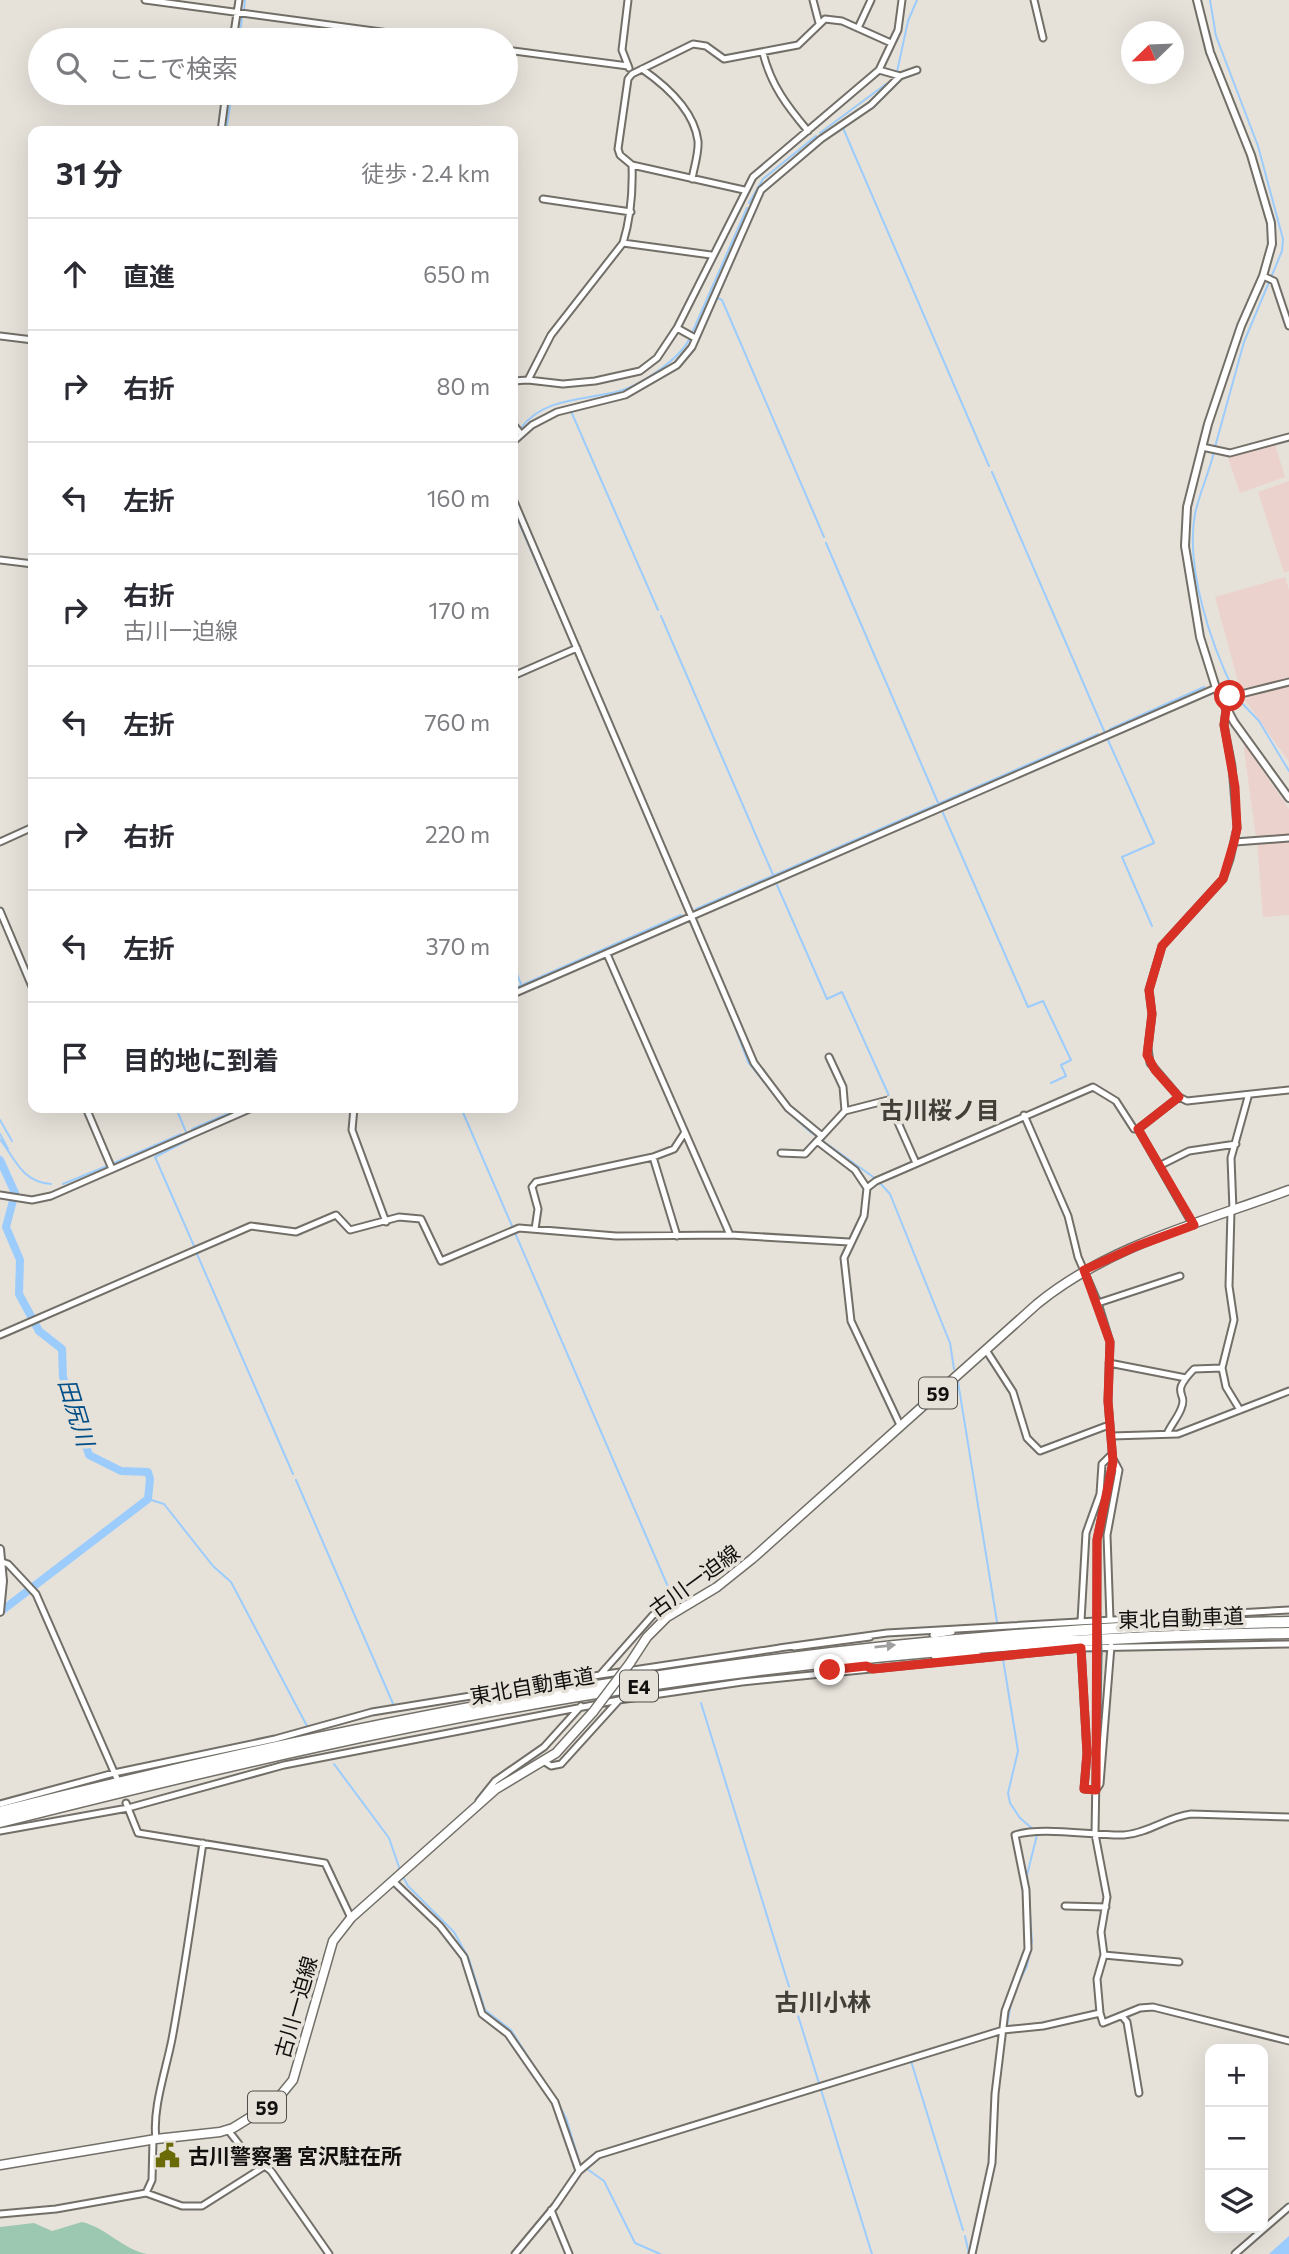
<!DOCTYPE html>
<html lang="ja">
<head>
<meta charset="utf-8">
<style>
	:root { --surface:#fff; --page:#f7f7f7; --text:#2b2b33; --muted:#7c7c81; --line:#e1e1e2 }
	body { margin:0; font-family:Commissioner,"Noto Sans JP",sans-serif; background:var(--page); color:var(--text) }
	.controls { position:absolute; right:21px; bottom:21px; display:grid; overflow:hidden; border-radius:14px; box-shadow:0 7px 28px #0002 }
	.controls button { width:63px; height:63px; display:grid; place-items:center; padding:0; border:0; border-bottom:2px solid var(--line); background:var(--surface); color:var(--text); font:35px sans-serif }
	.compass { position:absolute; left:1121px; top:21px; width:63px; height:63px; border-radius:50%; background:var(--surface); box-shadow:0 7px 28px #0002; rotate:247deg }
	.stop { position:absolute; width:21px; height:21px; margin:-16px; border:5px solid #d93025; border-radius:50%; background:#fff }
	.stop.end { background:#d93025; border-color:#fff; box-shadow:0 2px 7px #0008 }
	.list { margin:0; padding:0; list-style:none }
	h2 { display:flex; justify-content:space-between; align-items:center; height:91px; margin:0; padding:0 28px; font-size:30px }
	h2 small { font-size:23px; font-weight:400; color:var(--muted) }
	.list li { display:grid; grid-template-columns:46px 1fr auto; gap:21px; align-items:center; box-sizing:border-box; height:112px; padding:0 28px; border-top:2px solid var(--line) }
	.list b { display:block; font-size:26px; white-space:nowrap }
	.list p { margin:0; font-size:23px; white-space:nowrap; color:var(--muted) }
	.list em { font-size:23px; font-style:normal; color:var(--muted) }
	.icon { flex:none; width:38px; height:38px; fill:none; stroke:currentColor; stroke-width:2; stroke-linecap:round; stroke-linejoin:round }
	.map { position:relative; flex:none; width:1289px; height:2254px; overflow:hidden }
	.search { position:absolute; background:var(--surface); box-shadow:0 7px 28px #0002; left:28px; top:28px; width:490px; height:77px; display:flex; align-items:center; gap:18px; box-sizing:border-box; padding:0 24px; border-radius:38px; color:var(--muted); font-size:26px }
	.panel { position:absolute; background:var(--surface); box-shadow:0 7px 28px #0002; left:28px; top:126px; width:490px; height:987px; border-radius:14px }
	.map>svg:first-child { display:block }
	.industrial { fill:#ecd2cd }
	.green { fill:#9cc7b0 }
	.water { fill:#9cccfc }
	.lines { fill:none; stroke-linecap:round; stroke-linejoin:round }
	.stream { stroke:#9cccfc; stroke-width:2 }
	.river { stroke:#9cccfc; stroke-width:8 }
	.minor-tunnel { stroke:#c6c2bb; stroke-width:5; stroke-dasharray:5 2.5; stroke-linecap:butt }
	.minor-casing { stroke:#726f68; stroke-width:9 }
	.tertiary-casing { stroke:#726f68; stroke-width:10 }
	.primary-casing { stroke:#726f68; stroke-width:11 }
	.motorway-casing { stroke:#726f68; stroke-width:13 }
	.minor { stroke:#fff; stroke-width:5 }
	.tertiary { stroke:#fff; stroke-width:6 }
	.primary { stroke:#fff; stroke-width:8 }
	.motorway { stroke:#fff; stroke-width:10 }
	.minor-bridge-casing { stroke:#726f68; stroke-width:9; stroke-linecap:butt }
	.primary-bridge-casing { stroke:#726f68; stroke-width:11; stroke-linecap:butt }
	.minor-bridge { stroke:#fff; stroke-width:5 }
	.primary-bridge { stroke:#fff; stroke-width:8 }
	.oneway { fill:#a09f9f }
	.route { stroke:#d93025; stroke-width:9 }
	.labels { text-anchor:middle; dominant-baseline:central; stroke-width:7; stroke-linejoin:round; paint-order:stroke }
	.shield { fill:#e6e2da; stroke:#514f4b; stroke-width:2 }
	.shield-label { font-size:19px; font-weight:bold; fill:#11100e }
	.street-label { font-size:21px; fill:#11100e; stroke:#e6e2da }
	.poi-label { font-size:21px; font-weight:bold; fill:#11100e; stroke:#e6e2da; text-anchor:start }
	.water-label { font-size:23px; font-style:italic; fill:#024f88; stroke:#e6e2da }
	.quarter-label { font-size:24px; font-weight:bold; fill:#423f39; stroke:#e6e2da }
</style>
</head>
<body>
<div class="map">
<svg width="1289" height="2254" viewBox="0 0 1289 2254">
	<rect width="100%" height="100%" fill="#e6e2da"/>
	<!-- industrial -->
	<path class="industrial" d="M1275,444L1285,477L1240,493L1228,458Z
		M1289,481V571L1284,573L1258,492Z
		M1285,577L1289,590V678L1240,689L1215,597Z
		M1289,686V762L1243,697Z
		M1243,742L1289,809V835L1256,838Z
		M1289,840V915L1263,917L1257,843Z"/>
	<!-- green -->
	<path class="green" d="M82,2222C107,2228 122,2249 147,2254H0V2227L34,2223L52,2231Z"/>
	<!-- water -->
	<path class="water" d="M1289,2236V2254H1269Z"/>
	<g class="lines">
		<!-- stream -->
		<path class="stream" d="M1210,0L1216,36L1258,146L1283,239L1282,251L1244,342L1215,447
			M244,10L245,0
			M239,40L242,18
			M897,72L908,21L917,0
			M843,128L989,466
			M226,131L232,93
			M820,133L886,84
			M749,203L763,179L816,136
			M718,298L722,300L824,537
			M692,333L747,208
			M570,409L658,610
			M521,428C543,398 583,400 616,392C640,386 679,360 690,338
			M1214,452C1209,473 1199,494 1195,514C1185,568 1211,645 1235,693
			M992,472L1105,733
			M513,509L574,649
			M826,543L939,805
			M661,616L774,877
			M1237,698L1259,721L1289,771
			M1110,729L1204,687
			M1108,740L1154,843L1122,857L1152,926
			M943,813L1028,1007L1043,1001L1071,1060L1061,1065L1066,1076L1051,1083
			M777,885L827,999L842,992L891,1100
			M696,909L1098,734
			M513,964L521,984
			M513,989L681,915
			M733,1022L748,1062L785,1108
			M176,1108L186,1132
			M461,1108L669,1589
			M792,1115L809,1131L876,1179
			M0,1120L12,1141
			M192,1129L241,1108
			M0,1134L8,1149
			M0,1139C15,1159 22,1182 51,1184
			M190,1139L155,1157L194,1246
			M114,1163L181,1134
			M880,1183L890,1194L950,1343L954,1369
			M63,1184L107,1166
			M197,1254L293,1474
			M958,1382L997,1622
			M296,1480L394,1706
			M148,1499L164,1504L213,1566L231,1582L307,1726
			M1003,1659L1018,1751L1008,1793L1010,1803L1020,1818L1034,1830
			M701,1703L872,2254
			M334,1764L389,1838L400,1870
			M402,1875L408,1886L454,1932L469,1959L485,2010L511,2030L544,2082
			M1016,1988L1027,1966L1032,1941L1027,1875L1037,1835
			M1007,2026L1011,2003
			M911,2061L963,2230
			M557,2101L566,2118L580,2164L604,2181L635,2243L660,2254
			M965,2236L969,2254"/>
		<!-- river -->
		<path class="river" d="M0,1160L15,1193L6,1227L20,1260L19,1294L39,1331L62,1349L63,1377L89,1455L121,1471L148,1472L150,1479L148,1499L0,1612"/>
		<!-- minor-tunnel -->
		<path class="minor-tunnel" d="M826,1646L830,1668"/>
		<defs>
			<path id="minor" d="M145,0L441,40
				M628,0L622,50L629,68
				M813,0L819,23
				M1034,0L1043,38
				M858,28L871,0
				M233,40L239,0
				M506,50L628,66
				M763,53C771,85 787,106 808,131
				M642,69C665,85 694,110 698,141C699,153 694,167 692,179
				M900,76L917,70
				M221,131L226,93
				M632,165L744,190
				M543,199L631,212
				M623,243L711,255
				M1263,276L1274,281L1289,326
				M677,328L695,338
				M0,336L33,340
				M528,380L551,335L623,243C631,217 633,193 632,165L620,155L618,149L628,79L632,74L693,44L706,46L724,59L798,45L825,19L842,21L891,43
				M513,381L528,380L563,384L595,381L640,371L657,358L677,328L753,177L879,70L898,30L902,0
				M513,424L521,434
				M513,442L532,425L557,412L625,395L677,365L692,347L761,190L821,139L871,105L900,76L879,70
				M1202,447L1230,453L1289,437
				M513,499L754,1063L788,1108L822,1136L817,1141L855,1170L867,1188L864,1216L844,1258L851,1321L900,1425
				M0,560L33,564
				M513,676L577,648
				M1221,699L1289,682
				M1226,710L1224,725L1232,766L1237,828L1230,859L1223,879L1162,946L1149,990L1152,1014L1148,1048L1150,1063L1179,1097L1187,1101L1289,1090
				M0,842L33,827
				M1235,842L1289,838
				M0,911L33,989
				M607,954L730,1235
				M513,994L1216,688
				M86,1108L112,1169
				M354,1108L352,1130L386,1222
				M845,1111L888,1100L916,1163
				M1024,1115L1068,1216L1078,1257L1098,1303L1110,1342L1108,1401L1113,1462L1097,1540V1612
				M1138,1129L1179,1097
				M822,1136L845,1111L843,1087L829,1057
				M781,1153L805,1154L817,1141
				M653,1157L677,1236
				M1159,1166L1189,1151L1236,1144
				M867,1188L876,1181L1093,1087L1116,1101L1134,1129H1138L1193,1225
				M0,1195L32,1200L51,1196L252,1108
				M1233,1210L1231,1158L1248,1097
				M1231,1211L1229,1286L1234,1320L1222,1368L1226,1387L1240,1410
				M535,1229L538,1209L532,1187L536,1182L653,1157L674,1149L685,1132
				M1098,1303L1180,1276
				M0,1335L251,1226L296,1232L336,1215L350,1230L399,1217L421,1219L441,1261L519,1228L616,1236L730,1235L849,1242
				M986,1350L1013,1392L1027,1438L1040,1451L1109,1425
				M1109,1363L1186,1378
				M1167,1434C1171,1425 1178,1417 1181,1409C1189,1391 1168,1396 1194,1369L1222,1368
				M1111,1436L1178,1434L1289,1391
				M2,1562L8,1564L36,1594L118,1781
				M1081,1621L1086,1533L1100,1494L1102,1464L1111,1455L1119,1470L1107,1535L1110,1620
				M933,1635L952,1632
				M794,1647L870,1637
				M779,1648L887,1633L1289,1610
				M1081,1648L1289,1644
				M934,1656L976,1654L983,1658
				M600,1675L780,1648
				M545,1762L551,1766L561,1764L619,1700L742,1682L1081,1648L1087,1753L1084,1789L1096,1790L1100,1784L1111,1646
				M479,1801L495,1781L544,1747L581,1706
				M126,1803L138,1833L325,1863L351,1918
				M0,1804L114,1773L275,1739L372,1712L600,1675L653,1615L660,1613L667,1617
				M0,1831L128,1808L284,1765L619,1700
				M394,1882L440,1926L464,1957L482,2014L508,2034L555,2102L579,2171
				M1065,1906L1106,1907
				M1104,1955L1179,1962
				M1100,2013L1103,2023L1140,2008L1153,2007L1289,2041
				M1122,2016L1127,2022L1139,2093
				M228,2130L242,2148L271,2171L329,2254
				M156,2139C152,2109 166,2070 172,2039C184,1974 193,1909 203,1843
				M146,2193L152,2180L153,2140
				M551,2210L569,2254
				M0,2214L56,2209L146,2193L182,2206H202L265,2166
				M515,2254L555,2206L579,2171L598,2155L1003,2030L1043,2026L1100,2013L1097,1979L1104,1955L1101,1932L1107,1897L1095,1834L1098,1655
				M972,2254L992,2163L995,2094L1005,2011L1028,1949L1026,1890L1015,1835C1041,1826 1094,1836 1124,1835C1149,1833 1167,1817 1191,1814L1289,1817
				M1235,2254L1289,2207"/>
			<path id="tertiary" d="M1197,0L1210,52L1251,155L1271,223L1272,244L1263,276L1241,326L1208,424L1187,507L1185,546L1200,637L1216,688L1234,722L1289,798
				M0,1549L3,1581L0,1612"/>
			<path id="primary" d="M630,1663L647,1637L667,1617L717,1587L752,1559L1037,1304C1109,1245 1203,1222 1289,1190
				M0,2165L156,2139L220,2132L233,2128L275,2102L293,2080L333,1941L351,1918L496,1789L556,1753L593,1712"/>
			<path id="motorway" d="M0,1812C426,1704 848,1629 1289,1622
				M0,1822C210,1769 421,1719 635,1687C851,1655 1071,1636 1289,1633"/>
		</defs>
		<!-- minor casing -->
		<use href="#minor" class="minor-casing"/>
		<!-- tertiary casing -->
		<use href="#tertiary" class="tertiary-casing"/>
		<!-- primary casing -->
		<use href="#primary" class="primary-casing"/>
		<!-- motorway casing -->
		<use href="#motorway" class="motorway-casing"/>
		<!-- minor -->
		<use href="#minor" class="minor"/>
		<!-- tertiary -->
		<use href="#tertiary" class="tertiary"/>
		<!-- primary -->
		<use href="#primary" class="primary"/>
		<!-- motorway -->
		<use href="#motorway" class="motorway"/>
		<defs>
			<path id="minor-bridge" d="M1097,1612L1098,1655"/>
			<path id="primary-bridge" d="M593,1712L630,1663"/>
		</defs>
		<!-- minor-bridge casing -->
		<use href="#minor-bridge" class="minor-bridge-casing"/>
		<!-- primary-bridge casing -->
		<use href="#primary-bridge" class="primary-bridge-casing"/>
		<!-- minor-bridge -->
		<use href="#minor-bridge" class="minor-bridge"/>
		<!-- primary-bridge -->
		<use href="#primary-bridge" class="primary-bridge"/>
	</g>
	<!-- one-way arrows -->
	<defs><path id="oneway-solid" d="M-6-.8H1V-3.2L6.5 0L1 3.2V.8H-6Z" transform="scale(1.75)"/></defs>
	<use class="oneway" href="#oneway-solid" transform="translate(885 1646) rotate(-6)"/>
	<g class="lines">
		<!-- route -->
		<path class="route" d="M830,1670L866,1666L873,1669L1081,1648L1087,1753L1084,1789L1096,1790L1097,1540L1113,1462L1108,1401L1110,1342L1084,1270L1137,1246L1194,1225L1138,1129L1179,1097L1155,1070L1147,1055L1152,1014L1149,990L1162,946L1223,879L1234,842L1237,828L1235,787L1224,725L1226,710L1221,699L1230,696"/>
	</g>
	<!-- icons -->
	<defs>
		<symbol id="civic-bare" viewBox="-9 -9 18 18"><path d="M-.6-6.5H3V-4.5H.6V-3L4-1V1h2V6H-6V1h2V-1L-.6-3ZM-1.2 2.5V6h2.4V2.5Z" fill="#6a6a06" stroke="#e6e2da" stroke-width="2.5" paint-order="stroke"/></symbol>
	</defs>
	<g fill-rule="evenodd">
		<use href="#civic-bare" x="150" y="2138" width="35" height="35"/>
	</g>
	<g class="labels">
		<!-- shield labels -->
		<g class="shield">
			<rect x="919" y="1377.5" width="38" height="31" rx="5"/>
			<rect x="620" y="1670.5" width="38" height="31" rx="5"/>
			<rect x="248" y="2091.5" width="38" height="31" rx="5"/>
		</g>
		<g class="shield-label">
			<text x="938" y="1393">59</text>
			<text x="639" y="1686">E4</text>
			<text x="267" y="2107">59</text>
		</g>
		<!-- street labels -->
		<g class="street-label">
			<text transform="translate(694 1580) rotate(-36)">古川一迫線</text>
			<text transform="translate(1181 1617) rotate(-2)">東北自動車道</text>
			<text transform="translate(532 1685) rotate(-10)">東北自動車道</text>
			<text transform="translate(295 2007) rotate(-74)">古川一迫線</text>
		</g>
		<!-- poi labels -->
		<g class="poi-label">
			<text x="188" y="2155">古川警察署 宮沢駐在所</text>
		</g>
		<!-- water labels -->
		<g class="water-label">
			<text transform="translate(77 1412) rotate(73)">田尻川</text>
		</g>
		<!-- quarter labels -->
		<g class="quarter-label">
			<text x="940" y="1109">古川桜ノ目</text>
			<text x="823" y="2001">古川小林</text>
		</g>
	</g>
</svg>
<div class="controls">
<button>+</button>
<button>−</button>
<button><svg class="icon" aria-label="layers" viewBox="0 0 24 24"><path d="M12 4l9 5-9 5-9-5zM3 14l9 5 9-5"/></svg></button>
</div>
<svg class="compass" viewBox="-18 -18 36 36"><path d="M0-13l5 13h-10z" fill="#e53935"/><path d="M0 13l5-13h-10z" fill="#7c7c81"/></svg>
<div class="stop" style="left:1230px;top:696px"></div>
<div class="stop end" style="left:830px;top:1670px"></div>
<div class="search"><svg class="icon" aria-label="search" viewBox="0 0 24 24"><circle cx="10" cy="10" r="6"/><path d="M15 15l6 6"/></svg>ここで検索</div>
<section class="panel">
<h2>31 分<small>徒歩 · 2.4 km</small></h2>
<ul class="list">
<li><svg class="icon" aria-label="ahead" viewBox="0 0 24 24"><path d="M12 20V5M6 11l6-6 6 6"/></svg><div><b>直進</b></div><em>650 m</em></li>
<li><svg class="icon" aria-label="right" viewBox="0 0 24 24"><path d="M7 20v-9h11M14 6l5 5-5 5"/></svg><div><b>右折</b></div><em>80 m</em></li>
<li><svg class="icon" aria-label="left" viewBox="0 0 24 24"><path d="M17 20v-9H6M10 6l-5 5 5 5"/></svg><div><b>左折</b></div><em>160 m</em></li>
<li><svg class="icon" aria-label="right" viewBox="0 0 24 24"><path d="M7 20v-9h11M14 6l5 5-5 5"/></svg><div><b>右折</b><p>古川一迫線</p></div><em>170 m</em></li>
<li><svg class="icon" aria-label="left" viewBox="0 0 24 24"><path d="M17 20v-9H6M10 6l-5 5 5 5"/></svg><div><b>左折</b></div><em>760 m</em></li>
<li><svg class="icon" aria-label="right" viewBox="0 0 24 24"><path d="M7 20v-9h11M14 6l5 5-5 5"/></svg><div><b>右折</b></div><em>220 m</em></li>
<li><svg class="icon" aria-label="left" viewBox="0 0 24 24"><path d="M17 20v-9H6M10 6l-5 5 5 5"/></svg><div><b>左折</b></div><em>370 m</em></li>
<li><svg class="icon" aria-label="arrive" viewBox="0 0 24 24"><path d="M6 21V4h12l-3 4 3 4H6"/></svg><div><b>目的地に到着</b></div></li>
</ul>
</section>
</div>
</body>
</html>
